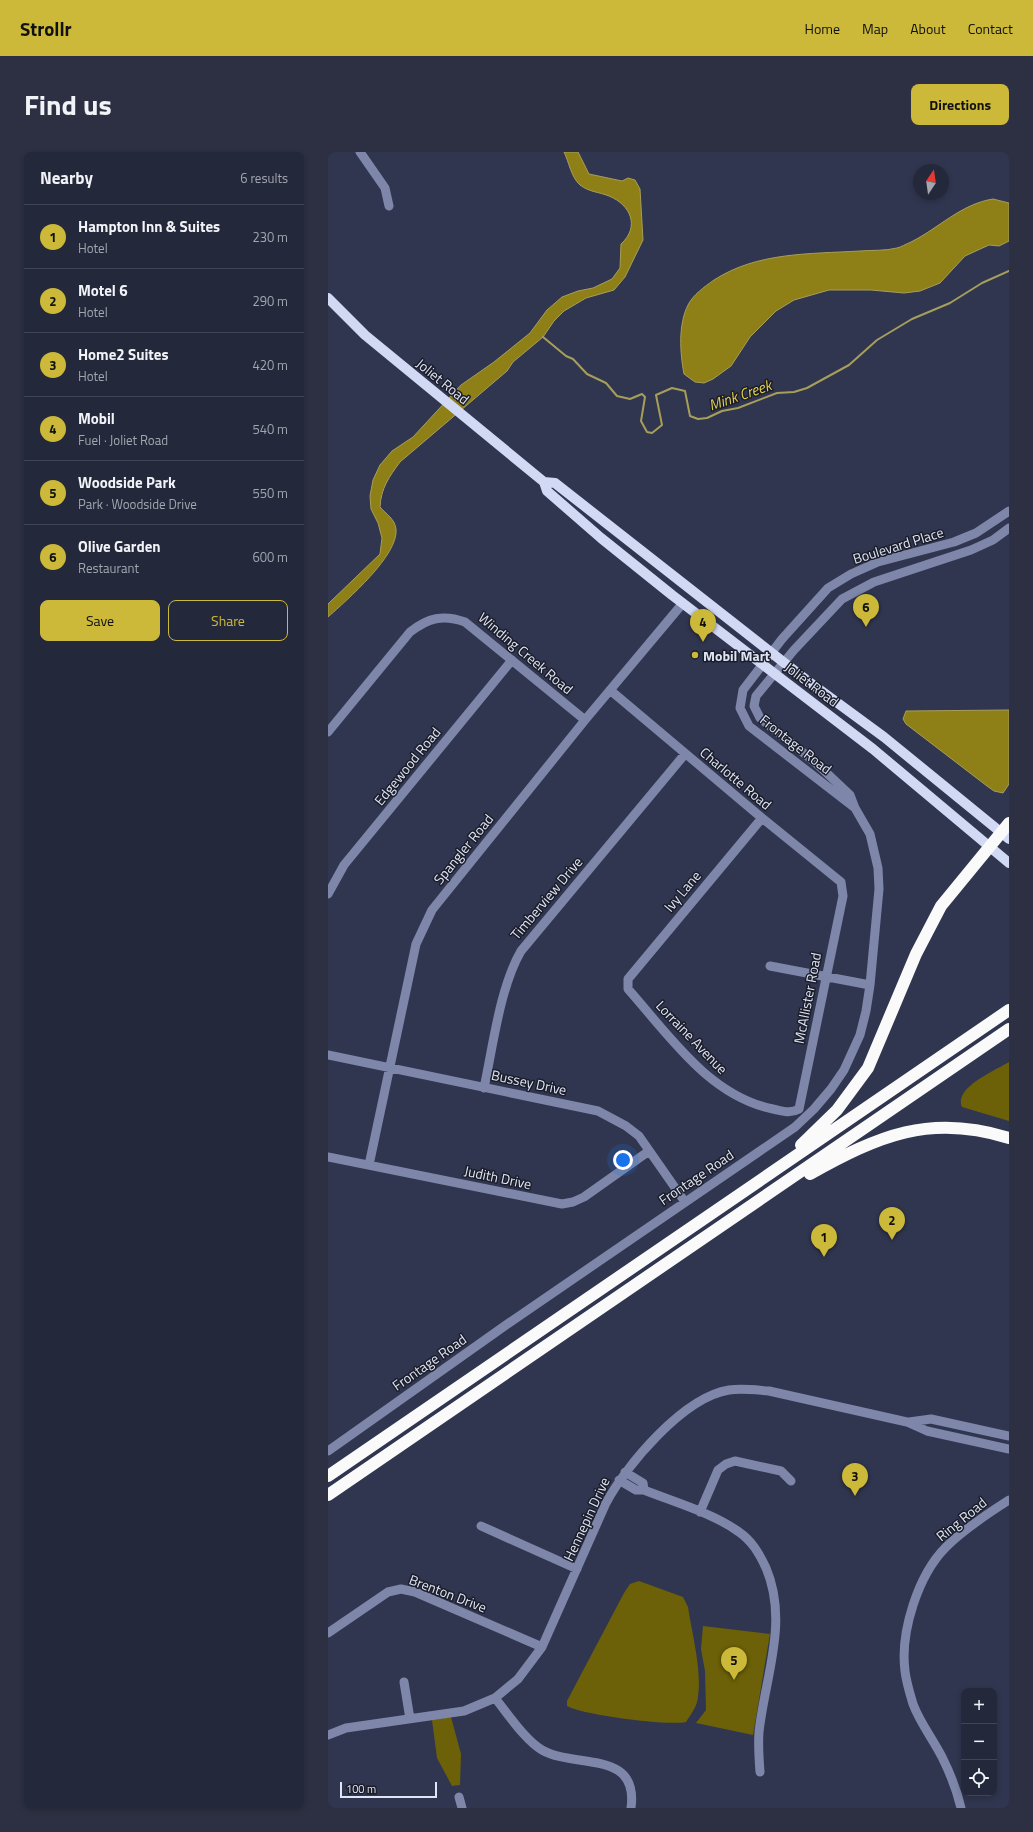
<!DOCTYPE html>
<html lang="en">
<head>
<meta charset="utf-8">
<style>
	:root { --surface:#24283b; --page:#2c3042; --text:#f1f3f6; --muted:#a3a6af; --line:#414455; --accent:#ccb939 }
	body { margin:0; font-family:"Titillium Web",sans-serif; background:var(--page); color:var(--text) }
	.controls { position:absolute; right:12px; bottom:12px; display:grid; overflow:hidden; border-radius:8px; box-shadow:0 2px 6px #0003 }
	.controls button { width:36px; height:36px; display:grid; place-items:center; padding:0; border:0; border-bottom:1px solid var(--line); background:var(--surface); color:var(--text); font:20px sans-serif }
	.compass { position:absolute; left:585px; top:12px; width:36px; height:36px; border-radius:50%; background:var(--surface); box-shadow:0 2px 6px #0003; rotate:13deg }
	.scale { position:absolute; left:12px; bottom:10px; width:97px; box-sizing:border-box; padding-left:4px; border:2px solid #e0e5f5; border-top:0; font-size:11px; line-height:14px; white-space:nowrap; color:#e0e5f5; -webkit-text-stroke:3px #1b1e2a; paint-order:stroke }
	.you { position:absolute; left:295px; top:1008px; width:14px; height:14px; margin:-10px; border:3px solid #fff; border-radius:50%; background:#1a73e8; box-shadow:0 0 0 6px #1a73e833 }
	.badge { display:grid; place-items:center; width:26px; height:26px; border-radius:50%; background:var(--accent); color:#111; font-size:13px; font-weight:700 }
	.pin { position:absolute; translate:-50% -33px; filter:drop-shadow(0 1px 2px #0008) }
	.pin::after { content:''; position:absolute; top:21px; width:14px; height:12px; background:inherit; clip-path:polygon(0 0,100% 0,50% 100%) }
	.list { margin:0; padding:0; list-style:none }
	h2 { display:flex; justify-content:space-between; align-items:center; height:52px; margin:0; padding:0 16px; font-size:17px }
	h2 small { font-size:13px; font-weight:400; color:var(--muted) }
	.list li { display:grid; grid-template-columns:26px 1fr auto; gap:12px; align-items:center; box-sizing:border-box; height:64px; padding:0 16px; border-top:1px solid var(--line) }
	.list b { display:block; font-size:15px; white-space:nowrap }
	.list p { margin:0; font-size:13px; white-space:nowrap; color:var(--muted) }
	.list em { font-size:13px; font-style:normal; color:var(--muted) }
	.actions { display:flex; gap:8px; padding:12px 16px }
	.actions a { flex:1; padding:9px 0; border:1px solid var(--accent); border-radius:8px; text-align:center; font-size:14px; color:var(--accent) }
	.actions .main { background:var(--accent); color:#111 }
	.icon { flex:none; width:22px; height:22px; fill:none; stroke:currentColor; stroke-width:2; stroke-linecap:round; stroke-linejoin:round }
	.map { position:relative; flex:none; width:681px; height:1656px; overflow:hidden; border-radius:8px }
	header { display:flex; align-items:center; gap:24px; box-sizing:border-box; height:56px; padding:0 20px; background:var(--accent); color:#111 }
	header strong { font-size:19px }
	nav { display:flex; gap:22px; margin-inline-start:auto; font-size:14px }
	.intro { display:flex; align-items:center; justify-content:space-between; box-sizing:border-box; height:96px; padding:0 24px }
	h1 { margin:0; font-size:28px }
	.button { padding:10px 18px; border-radius:8px; background:var(--accent); color:#111; font-size:14px; font-weight:700 }
	main { display:flex; gap:24px; padding:0 24px }
	aside { flex:1; background:var(--surface); border-radius:8px; box-shadow:0 2px 6px #0003 }
	.map>svg:first-child { display:block }
	.green { fill:#6c6108 }
	.water { fill:#8e7f17; stroke:#a79e5a }
	.lines { fill:none; stroke-linecap:round; stroke-linejoin:round }
	.stream { stroke:#a79e5a; stroke-width:2 }
	.minor { stroke:#7e87a9; stroke-width:9 }
	.major { stroke:#d1d9f5; stroke-width:10 }
	.highway { stroke:#fafafa; stroke-width:12 }
	.poi-dot { fill:#ccb939; stroke:#1b1e2a; stroke-width:1.5 }
	.labels { text-anchor:middle; dominant-baseline:central; stroke-width:3; stroke-linejoin:round; paint-order:stroke }
	.street-label { font-size:14px; fill:#e0e5f5; stroke:#1b1e2a }
	.poi-label { font-size:14px; font-weight:bold; fill:#e0e5f5; stroke:#1b1e2a; text-anchor:start }
	.water-label { font-size:15px; font-style:italic; fill:#e1ce4e; stroke:#1b1e2a }
</style>
</head>
<body>
<header>
<strong>Strollr</strong>
<nav><a>Home</a><a>Map</a><a>About</a><a>Contact</a></nav>
</header>
<div class="intro"><h1>Find us</h1><a class="button">Directions</a></div>
<main>
<aside>
<h2>Nearby<small>6 results</small></h2>
<ul class="list">
<li><span class="badge">1</span><div><b>Hampton Inn &amp; Suites</b><p>Hotel</p></div><em>230 m</em></li>
<li><span class="badge">2</span><div><b>Motel 6</b><p>Hotel</p></div><em>290 m</em></li>
<li><span class="badge">3</span><div><b>Home2 Suites</b><p>Hotel</p></div><em>420 m</em></li>
<li><span class="badge">4</span><div><b>Mobil</b><p>Fuel · Joliet Road</p></div><em>540 m</em></li>
<li><span class="badge">5</span><div><b>Woodside Park</b><p>Park · Woodside Drive</p></div><em>550 m</em></li>
<li><span class="badge">6</span><div><b>Olive Garden</b><p>Restaurant</p></div><em>600 m</em></li>
</ul>
<div class="actions"><a class="main">Save</a><a>Share</a></div>
</aside>
<div class="map">
<svg width="681" height="1656" viewBox="0 0 681 1656">
	<rect width="100%" height="100%" fill="#30364f"/>
	<!-- green -->
	<path class="green" d="M681,910V969L634,955C625,936 668,918 681,910Z
		M311,1429L355,1445L360,1455C364,1482 374,1518 370,1545C369,1555 363,1562 358,1570C339,1574 255,1563 239,1554V1549L296,1441L302,1432Z
		M375,1474L442,1482L425,1583L368,1571L378,1558L377,1519L373,1497Z
		M123,1565L133,1602L132,1633L124,1634L109,1606L104,1568Z"/>
	<!-- water -->
	<path class="water" d="M236,0H250L261,22L294,29L300,26L307,28L312,37L315,88L297,125L286,138L258,146L236,159L226,169L215,185L185,210L179,219L72,310C61,325 53,336 52,355C58,362 67,367 68,377C71,403 19,448 0,465V452L52,402L54,386L50,371L43,357L42,344L45,328L52,313L64,299L85,285L133,233L166,210L202,181L219,158L234,145L250,139L265,136L284,127L292,116L293,92C312,75 303,53 281,44C271,40 261,40 252,33C243,25 241,10 236,0Z
		M665,47L681,51V89L671,94L661,93L637,104L612,131L592,139L576,141L543,138H501L466,148L448,159L422,185L403,214L385,227L376,231L367,230L356,222C352,201 350,173 360,153C365,143 376,135 386,128C429,100 482,102 532,99C544,98 557,99 569,96C573,95 578,92 583,90C611,76 633,52 665,47Z
		M681,558V632L675,641L666,639L659,634L578,572L575,567L578,559Z"/>
	<g class="lines">
		<!-- stream -->
		<path class="stream" d="M215,185L238,204L245,207L259,222L278,231L289,244L302,247L314,242L317,245L313,269L319,280L324,281L334,273L328,243L344,236L357,239L362,264L370,267L379,266L394,259L410,256L449,241L466,240L479,236L521,213L549,188L584,167L622,151L654,131L681,119"/>
		<!-- minor -->
		<path class="minor" d="M32,0L57,36L61,54
			M282,538L434,666L513,730L515,744L471,957C462,962 455,959 445,957C381,944 341,883 300,837V827L434,666
			M0,580L82,480C100,466 115,462 137,470L257,568
			M527,656L421,574L412,556L415,538L454,487L500,436L523,422L550,410L626,390L648,381L681,359
			M0,742L16,713L184,508
			M442,814L542,833
			M0,903L270,959L298,974L311,984L357,1050
			M156,936C165,894 172,835 193,799L357,602
			M0,1005L234,1052L245,1050L256,1045L321,999
			M41,1013L88,792L104,758L257,568L355,451
			M581,1270L603,1267L681,1284
			M0,1299L178,1173L467,975L486,957L503,937L516,918L532,883L538,859L542,833L551,737L550,716L542,682L527,656L522,643L488,611L432,566L426,554L428,544L466,498L514,447L546,430L643,398L665,388L681,376
			M297,1320L315,1331L316,1338
			M291,1328L308,1338H316C346,1350 385,1361 411,1380C424,1389 431,1401 438,1416C461,1470 437,1525 431,1580C430,1593 431,1607 432,1620
			M372,1360L390,1318L398,1312L407,1309L453,1319L463,1329
			M153,1374L249,1417
			M0,1481L60,1440L73,1437L87,1440L214,1495
			M76,1530L82,1567
			M167,1546C180,1562 197,1588 214,1598C247,1617 311,1597 303,1656
			M0,1583L18,1576L136,1559L167,1546L190,1527L214,1495L278,1351C299,1312 356,1245 401,1238C414,1236 428,1238 441,1239L579,1270L599,1279L681,1297
			M131,1645L134,1656
			M633,1656C629,1639 622,1621 614,1605C605,1587 592,1571 585,1552C582,1542 578,1529 577,1519C572,1480 590,1423 618,1395C636,1377 659,1362 681,1348"/>
		<!-- major -->
		<path class="major" d="M0,146L37,183L216,330L227,331L477,527L556,585L681,687
			M216,330L219,339L273,386L344,443L545,597L681,711"/>
		<!-- highway -->
		<path class="highway" d="M473,993L509,958L540,916L588,802L613,754L681,671
			M482,1022C550,984 602,961 681,986
			M0,1324L681,858
			M0,1343L681,877"/>
	</g>
	<!-- markers -->
	<circle class="poi-dot" cx="367" cy="503" r="4"/>
	<g class="labels">
		<!-- street labels -->
		<g class="street-label">
			<text transform="translate(115 229) rotate(39)">Joliet Road</text>
			<text transform="translate(570 393) rotate(-17)">Boulevard Place</text>
			<text transform="translate(198 501) rotate(40)">Winding Creek Road</text>
			<text transform="translate(484 532) rotate(37)">Joliet Road</text>
			<text transform="translate(468 592) rotate(38)">Frontage Road</text>
			<text transform="translate(79 614) rotate(-51)">Edgewood Road</text>
			<text transform="translate(408 626) rotate(40)">Charlotte Road</text>
			<text transform="translate(135 697) rotate(-51)">Spangler Road</text>
			<text transform="translate(354 739) rotate(-50)">Ivy Lane</text>
			<text transform="translate(218 746) rotate(-50)">Timberview Drive</text>
			<text transform="translate(479 846) rotate(-79)">McAllister Road</text>
			<text transform="translate(364 885) rotate(46)">Lorraine Avenue</text>
			<text transform="translate(201 930) rotate(12)">Bussey Drive</text>
			<text transform="translate(170 1025) rotate(12)">Judith Drive</text>
			<text transform="translate(368 1025) rotate(-34)">Frontage Road</text>
			<text transform="translate(101 1210) rotate(-35)">Frontage Road</text>
			<text transform="translate(258 1367) rotate(-65)">Hennepin Drive</text>
			<text transform="translate(633 1367) rotate(-39)">Ring Road</text>
			<text transform="translate(120 1441) rotate(21)">Brenton Drive</text>
		</g>
		<!-- poi labels -->
		<g class="poi-label">
			<text x="375" y="503">Mobil Mart</text>
		</g>
		<!-- water labels -->
		<g class="water-label">
			<text transform="translate(412 243) rotate(-19)">Mink Creek</text>
		</g>
	</g>
</svg>
<div class="controls">
<button>+</button>
<button>−</button>
<button><svg class="icon" aria-label="locate" viewBox="0 0 24 24"><circle cx="12" cy="12" r="6"/><path d="M12 2v4M12 18v4M2 12h4M18 12h4"/></svg></button>
</div>
<svg class="compass" viewBox="-18 -18 36 36"><path d="M0-13l5 13h-10z" fill="#e53935"/><path d="M0 13l5-13h-10z" fill="#a3a6af"/></svg>
<div class="scale">100 m</div>
<div class="you"></div>
<div class="pin badge" style="left:496px;top:1105px">1</div>
<div class="pin badge" style="left:564px;top:1088px">2</div>
<div class="pin badge" style="left:527px;top:1344px">3</div>
<div class="pin badge" style="left:375px;top:490px">4</div>
<div class="pin badge" style="left:406px;top:1528px">5</div>
<div class="pin badge" style="left:538px;top:475px">6</div>
</div>
</main>
</body>
</html>
